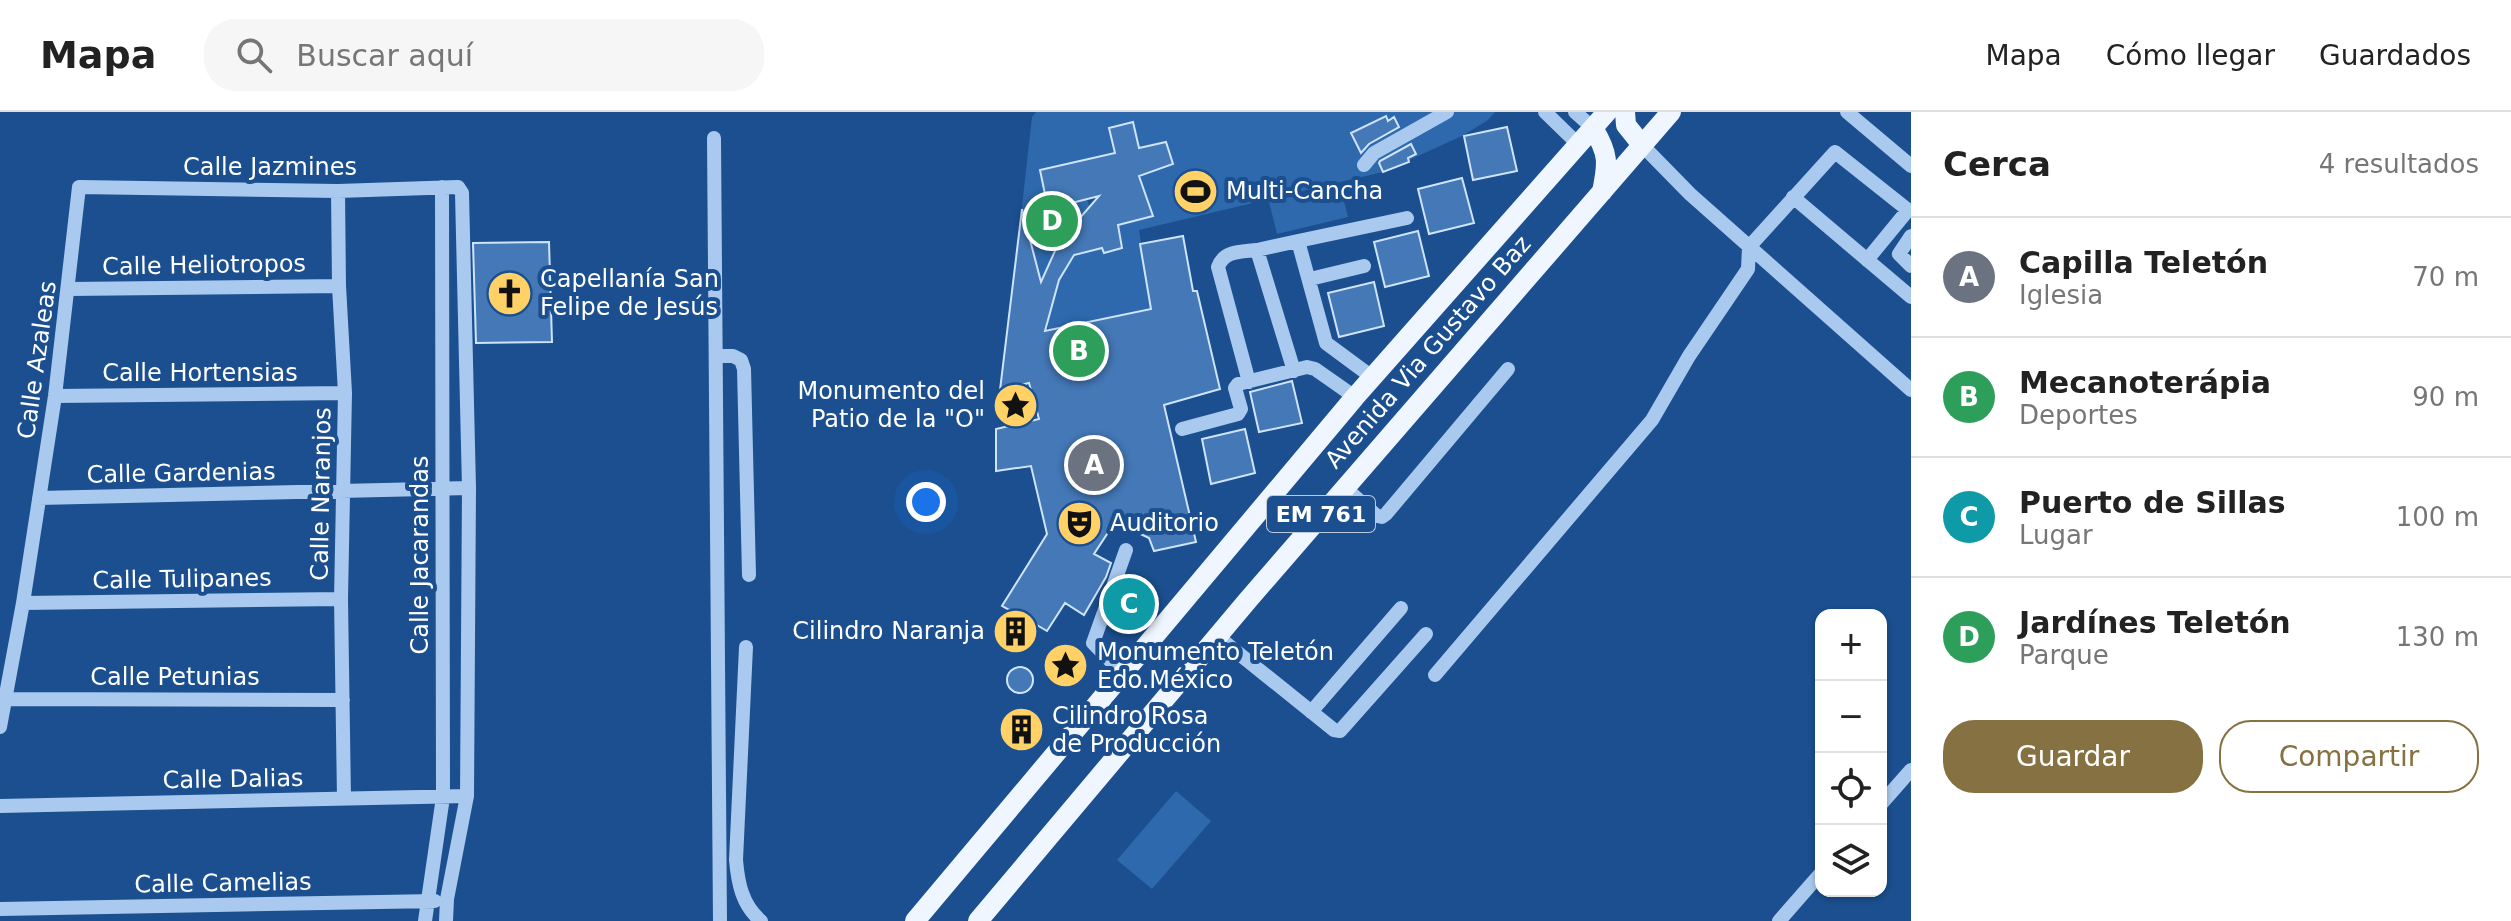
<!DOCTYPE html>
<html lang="es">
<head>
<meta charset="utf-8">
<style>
	:root { --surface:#fff; --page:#f6f6f6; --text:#222; --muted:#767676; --line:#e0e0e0; --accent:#857141 }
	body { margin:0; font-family:"DejaVu Sans",sans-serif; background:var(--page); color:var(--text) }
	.controls { position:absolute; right:24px; bottom:24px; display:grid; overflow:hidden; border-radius:16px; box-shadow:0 2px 6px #0004 }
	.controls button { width:72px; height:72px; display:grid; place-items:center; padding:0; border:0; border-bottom:2px solid var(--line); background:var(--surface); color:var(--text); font:40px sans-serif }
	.you { position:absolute; left:926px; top:390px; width:28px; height:28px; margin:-20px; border:6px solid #fff; border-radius:50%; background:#1a73e8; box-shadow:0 0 0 12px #1a73e833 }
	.badge { display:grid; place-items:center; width:52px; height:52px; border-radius:50%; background:var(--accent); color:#fff; font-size:26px; font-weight:700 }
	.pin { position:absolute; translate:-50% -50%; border:4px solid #fff; box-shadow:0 2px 8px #0006 }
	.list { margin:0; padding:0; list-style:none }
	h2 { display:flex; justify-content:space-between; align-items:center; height:104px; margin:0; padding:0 32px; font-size:34px }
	h2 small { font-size:26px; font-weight:400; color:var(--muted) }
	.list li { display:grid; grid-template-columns:52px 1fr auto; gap:24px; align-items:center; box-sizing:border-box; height:120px; padding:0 32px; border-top:2px solid var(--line) }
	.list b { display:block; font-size:30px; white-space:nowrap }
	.list p { margin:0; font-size:26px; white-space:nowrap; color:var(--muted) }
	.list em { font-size:26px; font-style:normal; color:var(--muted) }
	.actions { display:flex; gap:16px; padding:24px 32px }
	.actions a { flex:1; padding:18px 0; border:2px solid var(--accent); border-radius:32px; text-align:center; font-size:28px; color:var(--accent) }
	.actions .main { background:var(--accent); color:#fff }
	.icon { flex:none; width:44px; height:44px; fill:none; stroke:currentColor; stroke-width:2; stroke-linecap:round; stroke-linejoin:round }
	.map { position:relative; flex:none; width:1911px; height:809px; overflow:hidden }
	header { display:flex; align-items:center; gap:48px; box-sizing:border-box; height:112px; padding:0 40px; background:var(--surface); border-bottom:2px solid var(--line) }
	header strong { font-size:38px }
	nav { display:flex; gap:44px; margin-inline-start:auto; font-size:28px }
	.search { width:560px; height:72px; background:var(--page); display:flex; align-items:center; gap:20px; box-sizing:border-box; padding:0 28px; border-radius:32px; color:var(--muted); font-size:30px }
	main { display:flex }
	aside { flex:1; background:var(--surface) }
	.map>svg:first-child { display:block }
	.park { fill:#2e69ad }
	.building { fill:#4478b7; stroke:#cfe3fa; stroke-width:2 }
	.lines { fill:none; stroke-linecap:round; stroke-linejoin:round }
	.minor { stroke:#a9c9ee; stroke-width:14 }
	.major { stroke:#f0f6ff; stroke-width:20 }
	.labels { text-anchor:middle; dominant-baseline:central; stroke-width:8; stroke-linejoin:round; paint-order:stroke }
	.shield { fill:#1b4f8f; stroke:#bbcadd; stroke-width:2 }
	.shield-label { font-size:22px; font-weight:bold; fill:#fff }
	.street-label { font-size:24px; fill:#fff; stroke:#1b4f8f }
	.poi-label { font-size:24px; fill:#fff; stroke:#1b4f8f; text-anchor:start }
</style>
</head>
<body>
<header>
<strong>Mapa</strong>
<div class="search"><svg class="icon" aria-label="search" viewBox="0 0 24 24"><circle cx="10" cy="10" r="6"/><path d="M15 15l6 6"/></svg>Buscar aquí</div>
<nav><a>Mapa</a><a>Cómo llegar</a><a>Guardados</a></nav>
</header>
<main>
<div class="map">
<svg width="1911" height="809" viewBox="0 0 1911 809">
	<rect width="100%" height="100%" fill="#1b4f8f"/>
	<!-- park -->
	<path class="park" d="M1036,0H1495L1488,8L1464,23L1383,60L1139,118L1151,196L1048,219C1048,192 1059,165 1074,143L1102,136L1105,141L1122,137L1118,113L1153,104L1140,65L1173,52L1166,31L1040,58L1048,97L1087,87L1090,97L1059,130L1042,172L1022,94L1032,5Z
		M1340,73L1348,105L1277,122L1269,90Z
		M1176,679L1211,709L1152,777L1117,748Z"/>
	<!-- building -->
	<path class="building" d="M1386,4L1388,9L1394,5L1399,15L1369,32L1361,41L1351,21Z
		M1133,10L1139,36L1166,30L1173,52L1139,64L1153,104L1118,113L1122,136L1104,141L1102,136L1074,143L1059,168L1045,219L1151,197L1140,132L1183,124L1193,179H1197L1220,277L1164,293L1196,430L1154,439L1149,426L1115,410L1094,442L1111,451L1106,465L1084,503L1065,491L1047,519L1035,512L1024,529L1011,530L1005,525L1003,516L1013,500L1002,494L1047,422L1031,354L996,359V317L1039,307L1029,271L1000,278L1022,97L1041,170L1059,130L1099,84L1048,97L1040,58L1115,41L1109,16Z
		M1507,15L1517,59L1473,68L1464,24Z
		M1411,32L1416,42L1408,46L1409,50L1383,60L1379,51L1380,49Z
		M1462,66L1474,111L1429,122L1418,77Z
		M1418,119L1429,164L1385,175L1374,130Z
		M549,130L552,230L476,231L473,131Z
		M1374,170L1384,214L1339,225L1328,181Z
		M1292,269L1302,311L1259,320L1250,280Z
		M1245,317L1255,361L1211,372L1202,327Z
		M1117 491a13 13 0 1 1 26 0a13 13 0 1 1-26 0Z
		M1007 568a13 13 0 1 1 26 0a13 13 0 1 1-26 0Z
		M1009 617a13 13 0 1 1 26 0a13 13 0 1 1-26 0Z"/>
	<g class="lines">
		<!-- minor -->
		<path class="minor" d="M1545,0L1579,33
			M1575,0L1593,16
			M1847,0L1911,54
			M714,26L720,809
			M1642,33L1690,82L1911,278
			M1364,53L1374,41L1447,0
			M338,79L339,174L345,281L341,487L344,687
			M1793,85L1911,185
			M1911,124L1899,142L1911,154
			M1257,138L1298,129
			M1310,167L1364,154
			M69,177L339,174
			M716,244H733L741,248L744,257L749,463
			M1372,265L1326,231L1298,129L1407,106
			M1249,270L1218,155C1224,138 1242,140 1257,138L1294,259
			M55,284L345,281
			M1182,317L1238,302L1241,297L1235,276L1238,272L1307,255L1315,257L1355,285
			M1344,375L1377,404L1382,405L1386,402L1508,257
			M39,386L469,376
			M23,491L341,487
			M1217,524L1334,618L1340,619L1426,522
			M746,535L736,748C738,771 742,793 761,809
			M1123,562L1093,531L1126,438
			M1435,563L1652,308L1689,244L1748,157L1749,135L1835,40L1908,98L1867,148
			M6,587L343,588
			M1311,600L1401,496
			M0,615L23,491L55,284L79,75L338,79L458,75L462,81L469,376L467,684L447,787L446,809
			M1881,692L1911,658
			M0,694L467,684
			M0,797L435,789
			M425,809L443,685L442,75
			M1779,809L1821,761"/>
		<!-- major -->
		<path class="major" d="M1625,0L1626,13L1642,33
			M1593,16C1609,42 1608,51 1602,80
			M915,809L1355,285L1607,0
			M978,809L1248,488L1671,0"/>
	</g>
	<!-- icons -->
	<defs>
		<symbol id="stadium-disc" viewBox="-11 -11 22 22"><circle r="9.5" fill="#ffd166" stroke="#1b4f8f"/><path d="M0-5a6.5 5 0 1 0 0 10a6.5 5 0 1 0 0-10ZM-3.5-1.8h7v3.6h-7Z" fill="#111"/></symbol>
		<symbol id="church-disc" viewBox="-11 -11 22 22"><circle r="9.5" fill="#ffd166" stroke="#1b4f8f"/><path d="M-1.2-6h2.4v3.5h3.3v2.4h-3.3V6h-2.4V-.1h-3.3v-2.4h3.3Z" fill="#111"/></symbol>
		<symbol id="sight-disc" viewBox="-11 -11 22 22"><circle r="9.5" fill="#ffd166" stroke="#1b4f8f"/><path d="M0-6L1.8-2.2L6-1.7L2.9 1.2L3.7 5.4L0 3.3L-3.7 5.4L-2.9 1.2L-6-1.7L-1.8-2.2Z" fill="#111"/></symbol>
		<symbol id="theatre-disc" viewBox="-11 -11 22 22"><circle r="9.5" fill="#ffd166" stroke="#1b4f8f"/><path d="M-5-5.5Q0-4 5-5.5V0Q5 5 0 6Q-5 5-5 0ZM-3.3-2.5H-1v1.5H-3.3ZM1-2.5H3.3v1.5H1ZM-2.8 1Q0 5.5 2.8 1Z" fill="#111"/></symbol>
		<symbol id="building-disc" viewBox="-11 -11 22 22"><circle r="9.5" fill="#ffd166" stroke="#1b4f8f"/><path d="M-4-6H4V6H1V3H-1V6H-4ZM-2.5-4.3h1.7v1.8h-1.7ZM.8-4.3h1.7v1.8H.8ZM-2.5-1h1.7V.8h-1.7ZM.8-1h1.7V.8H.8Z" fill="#111"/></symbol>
	</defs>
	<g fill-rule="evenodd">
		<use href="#stadium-disc" x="1170" y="54" width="51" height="51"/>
		<use href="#church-disc" x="484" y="156" width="51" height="51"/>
		<use href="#sight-disc" x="990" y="268" width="51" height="51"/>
		<use href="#theatre-disc" x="1054" y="386" width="51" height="51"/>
		<use href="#building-disc" x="990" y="494" width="51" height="51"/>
		<use href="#sight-disc" x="1040" y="528" width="51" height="51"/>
		<use href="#building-disc" x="996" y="592" width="51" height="51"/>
	</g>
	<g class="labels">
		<!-- shield labels -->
		<rect class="shield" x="1267" y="384" width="108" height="36" rx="6"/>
		<g class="shield-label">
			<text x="1321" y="402">EM 761</text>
		</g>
		<!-- street labels -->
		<g class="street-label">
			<text x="270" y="55">Calle Jazmines</text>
			<text transform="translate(204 153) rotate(-1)">Calle Heliotropos</text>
			<text transform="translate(1428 240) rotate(-49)">Avenida Via Gustavo Baz</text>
			<text transform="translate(37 248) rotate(-82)">Calle Azaleas</text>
			<text x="200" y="261">Calle Hortensias</text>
			<text transform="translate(181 361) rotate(-1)">Calle Gardenias</text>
			<text transform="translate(321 382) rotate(-89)">Calle Naranjos</text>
			<text transform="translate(420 443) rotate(-90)">Calle Jacarandas</text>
			<text transform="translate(182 467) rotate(-1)">Calle Tulipanes</text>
			<text x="175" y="565">Calle Petunias</text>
			<text transform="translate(233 667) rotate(-1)">Calle Dalias</text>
			<text transform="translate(223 771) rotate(-1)">Calle Camelias</text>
		</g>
		<!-- poi labels -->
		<g class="poi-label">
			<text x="1226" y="79">Multi-Cancha</text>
			<text x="540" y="167">Capellanía San<tspan x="540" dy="28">Felipe de Jesús</tspan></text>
			<text x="985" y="279" text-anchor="end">Monumento del<tspan x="985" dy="28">Patio de la "O"</tspan></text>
			<text x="1110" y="411">Auditorio</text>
			<text x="985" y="519" text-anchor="end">Cilindro Naranja</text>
			<text x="1097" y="540">Monumento Teletón<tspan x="1097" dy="28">Edo.México</tspan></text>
			<text x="1052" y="604">Cilindro Rosa<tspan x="1052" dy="28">de Producción</tspan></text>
		</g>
	</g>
</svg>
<div class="controls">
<button>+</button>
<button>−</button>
<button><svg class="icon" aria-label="locate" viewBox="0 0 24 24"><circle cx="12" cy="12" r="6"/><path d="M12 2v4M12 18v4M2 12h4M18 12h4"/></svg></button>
<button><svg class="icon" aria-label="layers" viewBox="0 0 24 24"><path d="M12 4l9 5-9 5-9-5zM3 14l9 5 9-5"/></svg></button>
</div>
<div class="you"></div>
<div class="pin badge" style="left:1094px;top:353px;background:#6b7280">A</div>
<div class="pin badge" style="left:1079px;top:239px;background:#2e9e5b">B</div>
<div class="pin badge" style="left:1129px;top:492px;background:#0f9aa8">C</div>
<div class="pin badge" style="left:1052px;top:109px;background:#2e9e5b">D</div>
</div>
<aside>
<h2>Cerca<small>4 resultados</small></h2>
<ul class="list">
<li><span class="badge" style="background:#6b7280">A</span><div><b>Capilla Teletón</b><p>Iglesia</p></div><em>70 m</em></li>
<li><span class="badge" style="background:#2e9e5b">B</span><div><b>Mecanoterápia</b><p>Deportes</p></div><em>90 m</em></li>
<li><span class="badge" style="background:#0f9aa8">C</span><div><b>Puerto de Sillas</b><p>Lugar</p></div><em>100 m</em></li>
<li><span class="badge" style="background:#2e9e5b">D</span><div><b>Jardínes Teletón</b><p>Parque</p></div><em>130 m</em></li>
</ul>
<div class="actions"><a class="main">Guardar</a><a>Compartir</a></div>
</aside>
</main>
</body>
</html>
